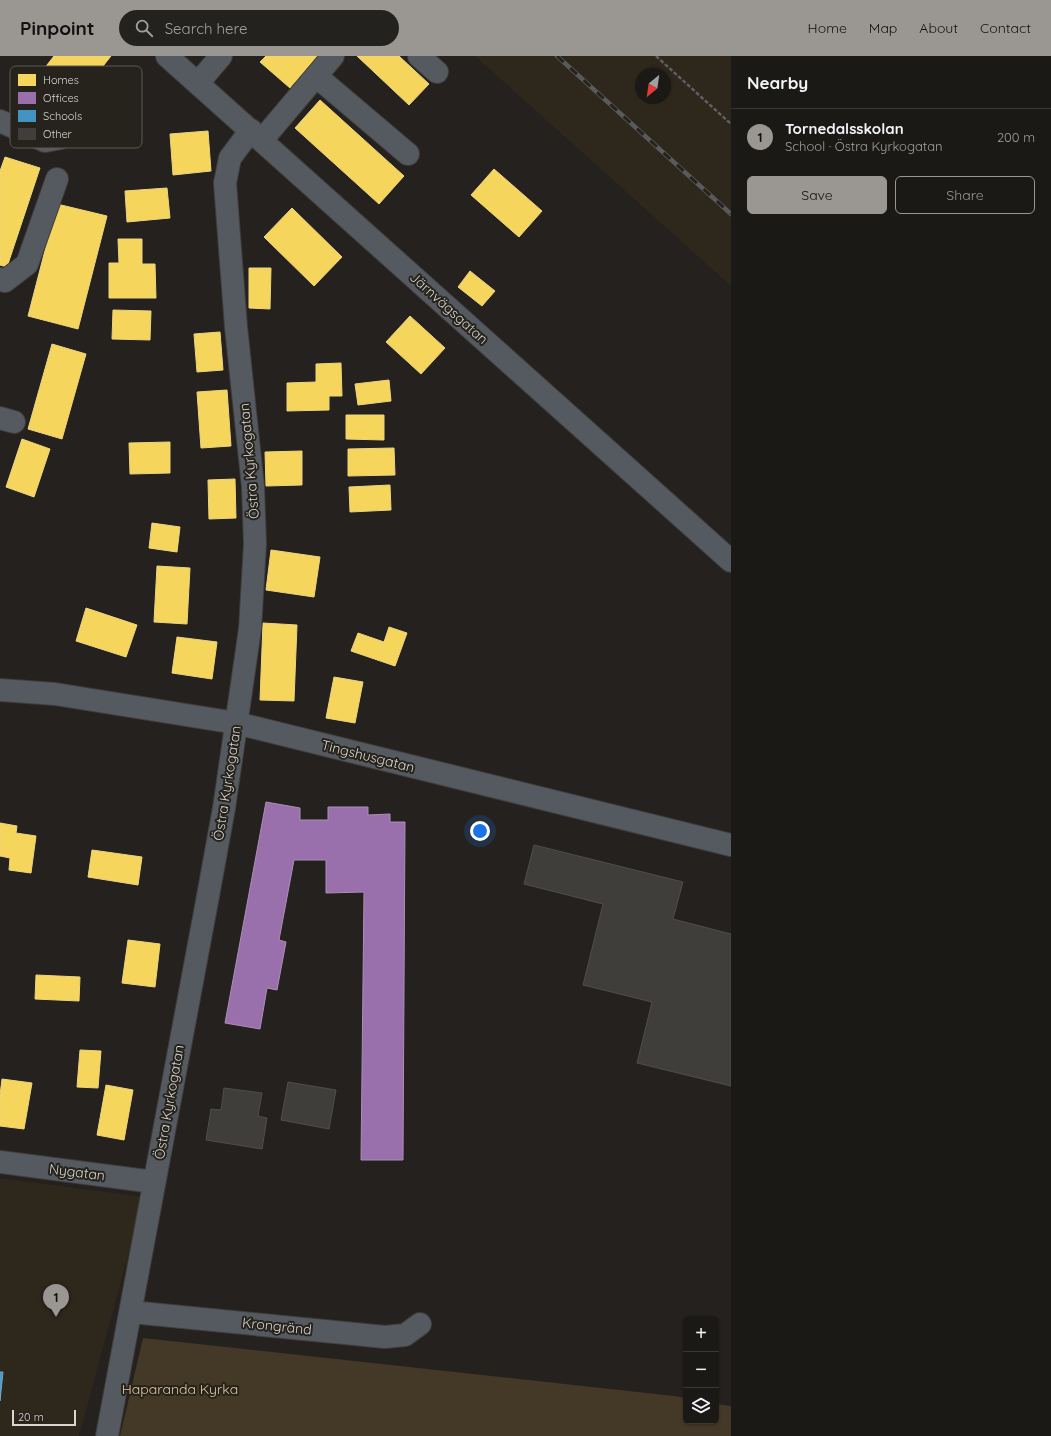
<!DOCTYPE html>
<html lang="en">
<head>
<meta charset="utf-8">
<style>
	:root { --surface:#1b1916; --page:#24221f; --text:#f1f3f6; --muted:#a0a0a1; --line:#393835; --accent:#9a9793 }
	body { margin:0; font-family:Quicksand,sans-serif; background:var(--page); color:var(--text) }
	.controls { position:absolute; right:12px; bottom:12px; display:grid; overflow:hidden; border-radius:6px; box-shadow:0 1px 3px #0004 }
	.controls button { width:36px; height:36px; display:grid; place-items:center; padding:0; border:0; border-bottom:1px solid var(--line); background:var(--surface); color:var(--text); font:20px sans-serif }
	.compass { position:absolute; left:635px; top:12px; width:36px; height:36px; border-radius:50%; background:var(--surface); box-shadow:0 1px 3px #0004; rotate:209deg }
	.scale { position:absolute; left:12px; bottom:10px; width:64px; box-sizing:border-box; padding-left:4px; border:2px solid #d9d6d2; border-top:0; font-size:11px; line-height:14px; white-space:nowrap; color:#d9d6d2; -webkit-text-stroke:3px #26221c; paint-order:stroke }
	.you { position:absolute; left:480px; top:775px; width:14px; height:14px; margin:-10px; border:3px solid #fff; border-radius:50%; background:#1a73e8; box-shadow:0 0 0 6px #1a73e833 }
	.badge { display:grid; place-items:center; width:26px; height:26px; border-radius:50%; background:var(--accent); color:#111; font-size:13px; font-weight:700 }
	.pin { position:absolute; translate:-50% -33px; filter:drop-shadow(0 1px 2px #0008) }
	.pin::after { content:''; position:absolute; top:21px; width:14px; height:12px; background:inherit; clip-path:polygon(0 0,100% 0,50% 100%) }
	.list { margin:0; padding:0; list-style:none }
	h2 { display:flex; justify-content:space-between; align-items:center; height:52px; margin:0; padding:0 16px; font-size:17px }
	h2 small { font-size:13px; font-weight:400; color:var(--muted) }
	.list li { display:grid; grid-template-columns:26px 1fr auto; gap:12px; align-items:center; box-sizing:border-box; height:56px; padding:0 16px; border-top:1px solid var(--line) }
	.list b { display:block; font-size:15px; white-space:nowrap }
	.list p { margin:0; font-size:13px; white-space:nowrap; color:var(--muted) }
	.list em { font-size:13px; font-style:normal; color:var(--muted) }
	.actions { display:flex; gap:8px; padding:12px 16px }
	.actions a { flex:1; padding:9px 0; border:1px solid var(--accent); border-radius:6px; text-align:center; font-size:14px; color:var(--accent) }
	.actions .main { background:var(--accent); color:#111 }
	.icon { flex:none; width:22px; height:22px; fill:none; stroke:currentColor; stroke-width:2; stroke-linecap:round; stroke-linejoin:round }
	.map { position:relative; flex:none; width:731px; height:1380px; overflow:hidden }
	header { display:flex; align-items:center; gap:24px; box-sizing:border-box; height:56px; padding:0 20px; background:var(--accent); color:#111 }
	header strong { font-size:19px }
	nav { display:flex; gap:22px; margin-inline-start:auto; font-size:14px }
	.search { width:280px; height:36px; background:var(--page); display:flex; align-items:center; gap:10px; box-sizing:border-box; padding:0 14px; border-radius:22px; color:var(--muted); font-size:15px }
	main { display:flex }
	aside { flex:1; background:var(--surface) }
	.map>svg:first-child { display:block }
	.built { fill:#2e271c; fill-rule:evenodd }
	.green { fill:#443827 }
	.homes { fill:#f6d55c; stroke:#edd57f }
	.offices { fill:#9970ab; stroke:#ac8fb7 }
	.schools { fill:#4393c3; stroke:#70a7c8 }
	.building { fill:#403e3b; stroke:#504e4b }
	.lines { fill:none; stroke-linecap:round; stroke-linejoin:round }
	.minor-casing { stroke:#403e3c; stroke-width:24 }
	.path { stroke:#5c5f63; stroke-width:2.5; stroke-dasharray:4 2; stroke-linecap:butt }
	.minor { stroke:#545a60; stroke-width:22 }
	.rail-casing { stroke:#585a5c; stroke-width:4.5 }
	.rail { stroke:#26221c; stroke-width:3; stroke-dasharray:9; stroke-linecap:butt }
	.labels { text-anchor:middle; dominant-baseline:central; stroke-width:4; stroke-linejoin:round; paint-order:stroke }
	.street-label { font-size:14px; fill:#d9d6d2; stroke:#26221c }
	.park-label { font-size:14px; fill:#e3c697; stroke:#26221c }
	.key { fill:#26221c; stroke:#5c5853; stroke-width:1 }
	.key-label { font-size:11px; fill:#d9d6d2 }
</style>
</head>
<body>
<header>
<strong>Pinpoint</strong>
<div class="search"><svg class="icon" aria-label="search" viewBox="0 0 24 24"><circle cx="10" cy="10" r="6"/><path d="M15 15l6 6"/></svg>Search here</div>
<nav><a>Home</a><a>Map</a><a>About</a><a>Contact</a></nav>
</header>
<main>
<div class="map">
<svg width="731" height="1380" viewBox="0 0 731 1380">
	<rect width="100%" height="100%" fill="#24211e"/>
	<!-- built -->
	<path class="built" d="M475,0H731V230ZM641,18H665V42H641Z
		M0,1122L144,1141L79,1380H0Z"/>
	<!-- green -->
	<path class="green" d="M143,1282L674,1340L686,1342V1365H716V1348L731,1350V1380H120Z"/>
	<!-- homes -->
	<path class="homes" d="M54,0H111L51,76L16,49Z
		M266,0H318L290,32L260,6Z
		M357,0H399L429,28L409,49Z
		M320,44L404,120L379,148L295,72Z
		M208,75L211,115L173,119L170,78Z
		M5,101L40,112L7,211L0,209V115Z
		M494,113L542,155L519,181L471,139Z
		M167,132L170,162L127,166L125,135Z
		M57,148L107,160L78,273L28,260Z
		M292,152L342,201L314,230L264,181Z
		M118,183H142V208H155L156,242H109V207H119Z
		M249,212H271L270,253L249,252Z
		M470,215L495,235L482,250L458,231Z
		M113,254L151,255L150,284L112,283Z
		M410,260L445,292L421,318L386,286Z
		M220,276L223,314L197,316L194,278Z
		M52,288L86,298L62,383L28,373Z
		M341,307L342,340H329V354L287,355V327L316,326V308Z
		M389,324L391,345L358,349L355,328Z
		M227,334L231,390L201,392L197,336Z
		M346,359H384V384L346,383Z
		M22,383L50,393L34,441L6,431Z
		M170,386V417L130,418L129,387Z
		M394,392L395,419L348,420V393Z
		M302,395V429L266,430L265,396Z
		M235,423L236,462L209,463L208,424Z
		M390,429L391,454L350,456L349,431Z
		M152,467L180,471L177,496L149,492Z
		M271,494L320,501L314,541L266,534Z
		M157,510L190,512L187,568L154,566Z
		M86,552L137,569L126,601L76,585Z
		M263,567L297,569L294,645L260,644Z
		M389,571L407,577L395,610L351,595L358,577L384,586Z
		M177,581L217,586L212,623L172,617Z
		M334,621L363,626L355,667L326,662Z
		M0,767L17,770L16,777L36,780L31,817L9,814L10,802L0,800Z
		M92,794L142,801L138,829L88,821Z
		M128,884L160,888L155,931L122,927Z
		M36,919L80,921L79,945L35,943Z
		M80,994L101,995L98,1032L77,1031Z
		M2,1023L32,1027L24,1073L0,1070V1039Z
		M106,1029L133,1034L124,1084L97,1079Z"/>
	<!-- offices -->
	<path class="offices" d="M266,746L300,752V764H328V751H368V759L390,758V766H405L403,1104H361L364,836L326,837V804H294L279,884L286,886L277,934L267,932L260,973L225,967Z"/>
	<!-- schools -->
	<path class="schools" d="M0,1316H3L0,1345Z"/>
	<!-- building -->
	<path class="building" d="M534,789L683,826L673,863L731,878V1030L637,1007L652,946L583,929L603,848L524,828Z
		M288,1026L336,1034L329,1073L281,1064Z
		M224,1032L262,1037L258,1060L267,1062L262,1093L206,1084L211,1053L221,1054Z"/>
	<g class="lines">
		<defs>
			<path id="minor" d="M167,0L731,505
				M419,0L437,16
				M316,20L408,98
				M198,27L221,0
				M0,65L45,85L61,82L101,30
				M262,84L333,0
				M0,223L5,225L27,208L57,123
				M0,362L14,366
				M0,634L55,638L236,667L731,789
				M0,1106L154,1126
				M131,1256L385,1281L405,1279L420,1268
				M107,1380L208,840L224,752L250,573L255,488L253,431L236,271L225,127L230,102L251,74"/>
		</defs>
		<!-- minor casing -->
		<use href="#minor" class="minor-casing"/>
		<!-- path -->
		<path class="path" d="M656,0L731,68"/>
		<!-- minor -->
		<use href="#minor" class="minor"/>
		<defs>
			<path id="rail" d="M557,0L731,158"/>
		</defs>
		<!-- rail casing -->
		<use href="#rail" class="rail-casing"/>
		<!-- rail -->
		<use href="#rail" class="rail"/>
	</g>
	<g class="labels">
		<!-- street labels -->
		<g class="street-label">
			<text transform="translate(449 252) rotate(42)">Järnvägsgatan</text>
			<text transform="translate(249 405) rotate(-95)">Östra Kyrkogatan</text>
			<text transform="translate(368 700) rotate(14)">Tingshusgatan</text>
			<text transform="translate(227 727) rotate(-81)">Östra Kyrkogatan</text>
			<text transform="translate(169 1046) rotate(-80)">Östra Kyrkogatan</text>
			<text transform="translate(77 1116) rotate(7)">Nygatan</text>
			<text transform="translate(277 1270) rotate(6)">Krongränd</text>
		</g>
		<!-- park labels -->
		<g class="park-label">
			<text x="180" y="1333">Haparanda Kyrka</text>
		</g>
	</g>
	<!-- legend -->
	<rect x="10" y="10" width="132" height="82" rx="6" class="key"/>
	<rect x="18" y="18" width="18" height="12" fill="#f6d55c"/>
	<rect x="18" y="36" width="18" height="12" fill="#9970ab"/>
	<rect x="18" y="54" width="18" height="12" fill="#4393c3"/>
	<rect x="18" y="72" width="18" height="12" fill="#403e3b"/>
	<g class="key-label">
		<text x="43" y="28">Homes</text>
		<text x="43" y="46">Offices</text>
		<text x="43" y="64">Schools</text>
		<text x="43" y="82">Other</text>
	</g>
</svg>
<div class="controls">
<button>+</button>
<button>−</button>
<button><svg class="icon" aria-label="layers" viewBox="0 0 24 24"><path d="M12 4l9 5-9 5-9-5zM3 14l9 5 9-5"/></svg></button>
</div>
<svg class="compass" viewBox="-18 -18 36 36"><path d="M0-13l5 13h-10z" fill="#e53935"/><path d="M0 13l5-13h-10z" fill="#a0a0a1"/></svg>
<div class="scale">20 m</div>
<div class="you"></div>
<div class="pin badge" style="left:56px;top:1261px">1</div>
</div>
<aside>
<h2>Nearby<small></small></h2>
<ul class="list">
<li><span class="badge">1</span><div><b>Tornedalsskolan</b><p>School · Östra Kyrkogatan</p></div><em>200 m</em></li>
</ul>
<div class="actions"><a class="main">Save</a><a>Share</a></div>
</aside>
</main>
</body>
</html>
